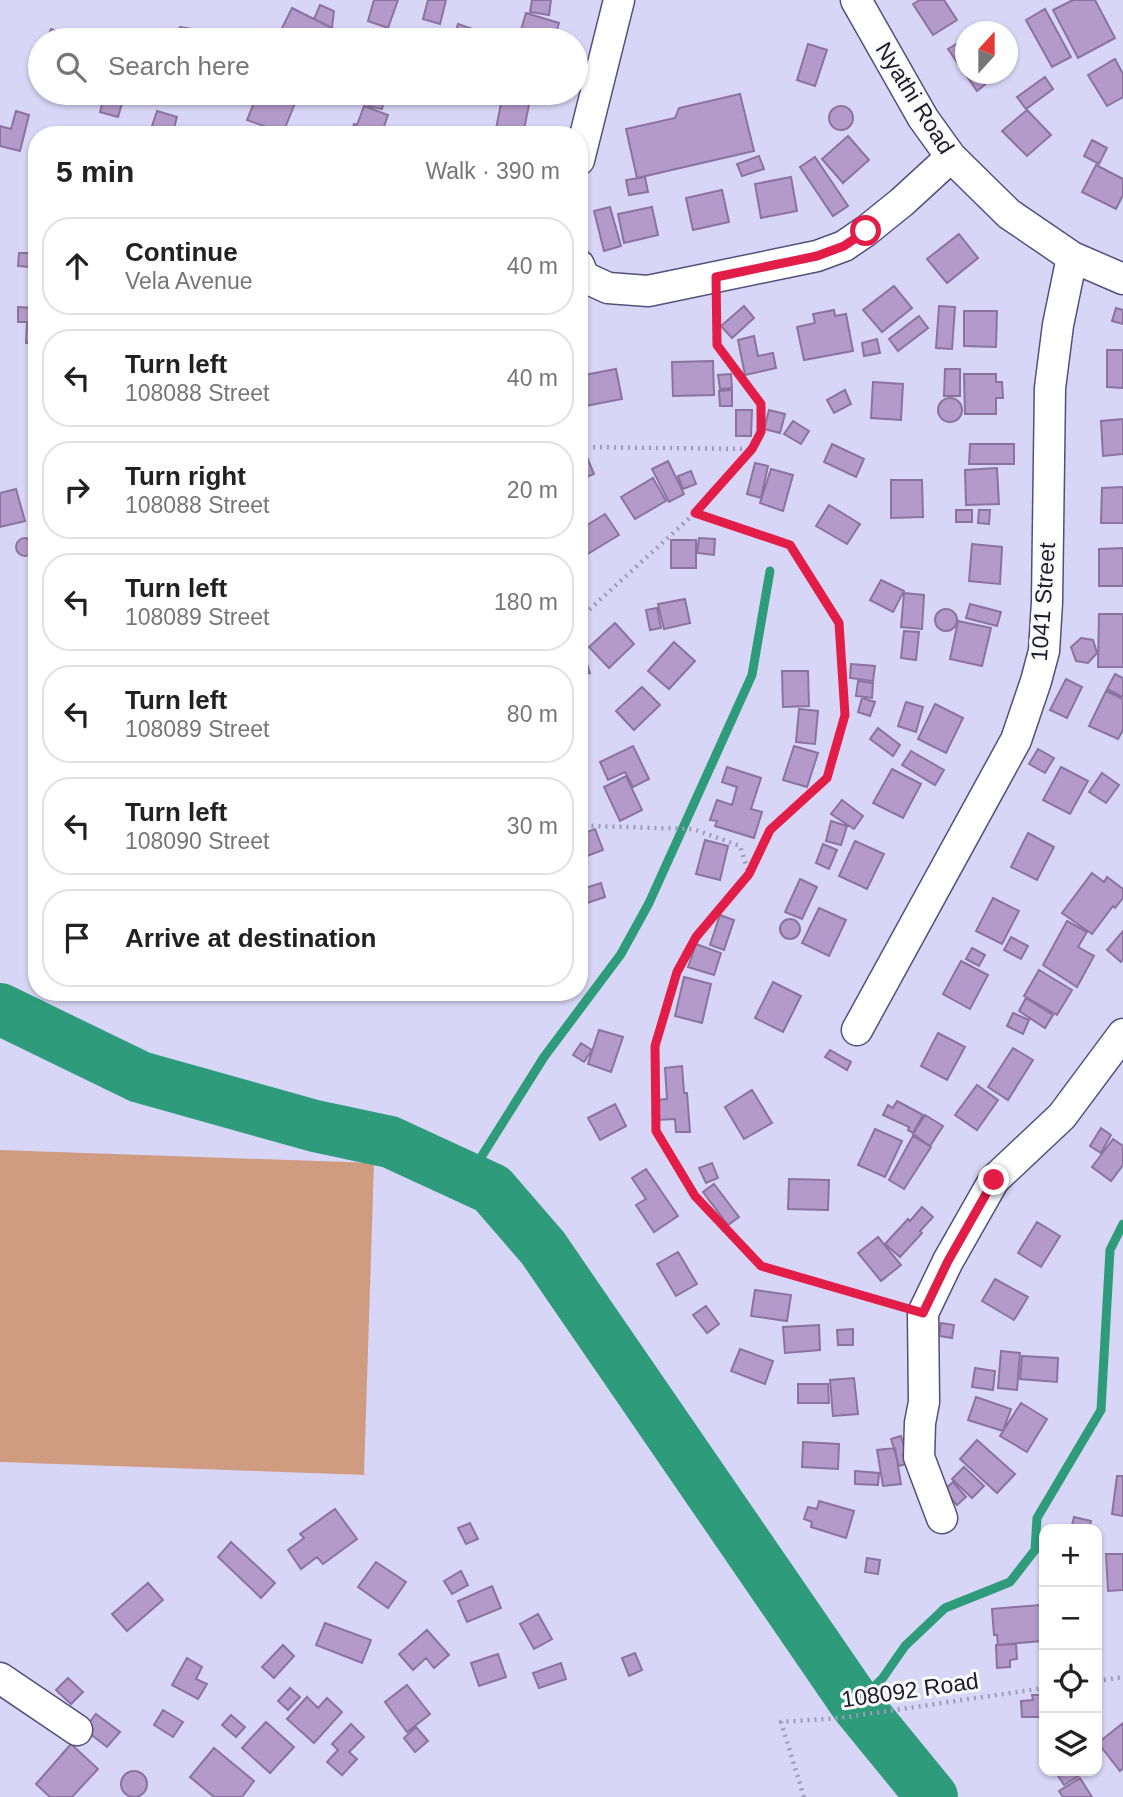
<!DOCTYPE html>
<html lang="en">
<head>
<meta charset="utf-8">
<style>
	:root { --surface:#fff; --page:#f2f2f2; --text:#222; --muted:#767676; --line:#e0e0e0 }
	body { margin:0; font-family:Arial,sans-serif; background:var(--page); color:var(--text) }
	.controls { position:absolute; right:21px; bottom:21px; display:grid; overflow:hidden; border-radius:14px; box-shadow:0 2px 5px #0004 }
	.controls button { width:63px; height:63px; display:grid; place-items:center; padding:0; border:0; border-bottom:2px solid var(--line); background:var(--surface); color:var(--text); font:35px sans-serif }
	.compass { position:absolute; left:955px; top:21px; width:63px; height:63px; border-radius:50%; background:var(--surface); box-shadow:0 2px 5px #0004; rotate:21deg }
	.stop { position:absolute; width:21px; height:21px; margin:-16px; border:5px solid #e11d48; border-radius:50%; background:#fff }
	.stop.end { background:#e11d48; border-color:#fff; box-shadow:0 2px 7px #0008 }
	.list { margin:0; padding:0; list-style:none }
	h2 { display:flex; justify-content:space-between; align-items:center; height:91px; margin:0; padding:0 28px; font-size:30px }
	h2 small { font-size:23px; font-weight:400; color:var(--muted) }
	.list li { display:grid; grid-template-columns:46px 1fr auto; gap:21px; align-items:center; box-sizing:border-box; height:98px; margin:0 14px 14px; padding:0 14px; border:2px solid var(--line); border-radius:28px }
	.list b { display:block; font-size:26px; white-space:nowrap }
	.list p { margin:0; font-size:23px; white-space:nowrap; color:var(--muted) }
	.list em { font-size:23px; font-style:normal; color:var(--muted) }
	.icon { flex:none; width:38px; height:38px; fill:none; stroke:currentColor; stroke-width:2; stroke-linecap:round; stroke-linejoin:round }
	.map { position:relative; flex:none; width:1123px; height:1797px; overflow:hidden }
	.search { position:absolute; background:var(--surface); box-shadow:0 2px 5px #0004; left:28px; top:28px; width:560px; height:77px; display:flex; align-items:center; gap:18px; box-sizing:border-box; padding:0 24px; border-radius:38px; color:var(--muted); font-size:26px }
	.panel { position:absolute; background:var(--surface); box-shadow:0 2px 5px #0004; left:28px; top:126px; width:560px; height:875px; border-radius:28px }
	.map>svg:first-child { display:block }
	.green { fill:#cf9b81 }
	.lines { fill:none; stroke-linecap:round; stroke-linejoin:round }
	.stream { stroke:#2e9c7b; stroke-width:9 }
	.river { stroke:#2e9c7b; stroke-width:52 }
	.building { fill:#b39aca; stroke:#8b73a0; stroke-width:2 }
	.minor-casing { stroke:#544f7c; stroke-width:33 }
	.path { stroke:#9d9bb7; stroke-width:4.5; stroke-dasharray:2 5; stroke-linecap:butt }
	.minor { stroke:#fff; stroke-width:30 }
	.route { stroke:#e11d48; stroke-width:9 }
	.labels { text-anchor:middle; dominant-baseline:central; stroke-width:6; stroke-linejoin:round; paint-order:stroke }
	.street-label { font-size:23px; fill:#1d1b2e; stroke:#fbfbfb }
</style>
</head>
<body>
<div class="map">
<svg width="1123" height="1797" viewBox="0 0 1123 1797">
	<rect width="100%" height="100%" fill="#d8d6f6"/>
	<!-- green -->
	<path class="green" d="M0,1150L374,1163L364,1474L368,1475L0,1462Z"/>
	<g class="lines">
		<!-- stream -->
		<path class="stream" d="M468,1178L544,1057L621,954L649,903L752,675L770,571
			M856,1704L882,1679L905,1646L945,1608L1010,1582L1035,1550L1037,1518L1101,1410L1110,1250L1123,1224"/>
		<!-- river -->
		<path class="river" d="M0,1009L140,1077L315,1126L390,1142L492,1189L543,1248L856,1704L932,1797"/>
	</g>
	<!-- building -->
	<path class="building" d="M374,0H398L388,28L368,21Z
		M428,0H446L440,24L423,19Z
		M532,0H551L549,15L530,12Z
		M920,0H944L957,20L933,35L913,4Z
		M1073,0H1095L1115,38L1078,58L1053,10Z
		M320,5L334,11L332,28L314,19Z
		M292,8L332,28L326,40H276Z
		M1045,9L1071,57L1052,67L1026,20Z
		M526,13L559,23L554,40H518Z
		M458,24L473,29L469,40H453Z
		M180,27L211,32L210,40H177Z
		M51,29L65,35L63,40H46Z
		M965,39V74H998L977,91L948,49Z
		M808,44L827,50L815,86L797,80Z
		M1115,59L1123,74V97L1107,106L1088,75Z
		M1045,77L1053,89L1026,109L1017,97Z
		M105,93H125L118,117L100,112Z
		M258,93H299L283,133L247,120Z
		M371,93L385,96L382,109L368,106Z
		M503,93L531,95L523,134L496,129Z
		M740,94L754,151L637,178L626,129L675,118L679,108Z
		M829 118a12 12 0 1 1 24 0a12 12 0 1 1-24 0Z
		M364,106L388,115L381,135H350L354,124L357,125Z
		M1027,110L1051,135L1027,156L1002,131Z
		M16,111L29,115L20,151L0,146V126L11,129Z
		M157,111L177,117L174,128L184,132L183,135H149Z
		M848,136L869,160L843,183L822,159Z
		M1092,140L1107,148L1099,164L1084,156Z
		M759,156L764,169L742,176L737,164Z
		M815,157L848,206L833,216L800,167Z
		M1096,165L1123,179V195L1116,209L1082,192Z
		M645,177L648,192L629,195L626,180Z
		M791,177L797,211L761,218L755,184Z
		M722,190L729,222L693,230L686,198Z
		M610,207L621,246L604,251L594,211Z
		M652,207L658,235L624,243L618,214Z
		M959,234L978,258L947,283L927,259Z
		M19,253H30V267L18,266Z
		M894,286L912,308L882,332L863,310Z
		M744,306L754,318L732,338L721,326Z
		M939,306L955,307L952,349L936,348Z
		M18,307L37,308V343H26L27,322H18Z
		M1116,308L1123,310V324L1112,321Z
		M834,310L835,316L846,314L853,351L804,360L797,327L815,323L813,314Z
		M964,311H997L996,347L964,346Z
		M919,316L928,328L898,351L889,339Z
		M754,336L758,356L773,353L776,368L745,375L738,340Z
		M877,339L880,353L864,356L862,343Z
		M1107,350H1123V388L1107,387Z
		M713,361L714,395L673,396L672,362Z
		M616,369L622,399L585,406L579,376Z
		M945,369H960V396H944Z
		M731,374L732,388L720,389L718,375Z
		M964,374H996V382H1002L1003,398H996V414H965Z
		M873,382L903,384L901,420L871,418Z
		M732,390V406H720L719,391Z
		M845,390L851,404L834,413L827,400Z
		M938 410a12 12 0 1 1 24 0a12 12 0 1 1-24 0Z
		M736,410H752L751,436H736Z
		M769,410L785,414L780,433L764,429Z
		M1123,419V454L1103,456L1101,421Z
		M793,421L809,431L801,444L784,434Z
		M832,444L864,459L856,477L824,462Z
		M970,444H1014V464H969Z
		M584,450L594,474L579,480V452Z
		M668,461L684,494L669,502L652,469Z
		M755,463L768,466L761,498L747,494Z
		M997,468L999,504L966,505L965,470Z
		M771,469L793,475L783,511L760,503Z
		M691,471L696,484L683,489L678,476Z
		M653,478L666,501L635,519L621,497Z
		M891,480H922L923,517L891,518Z
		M1123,487V523H1101L1102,488Z
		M16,489L25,521L0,527V493Z
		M829,505L860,524L847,544L816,526Z
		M956,510H972V522H956Z
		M979,510H990L989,524L978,523Z
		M605,514L619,535L586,555L579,544V530Z
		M16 547a9 9 0 1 1 18 0a9 9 0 1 1-18 0Z
		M699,538L715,539L714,555L697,553Z
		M671,540H696V568H671Z
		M972,544L1002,547L1000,584L969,581Z
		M1123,548V586H1099V549Z
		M881,580L904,591L893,612L870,600Z
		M904,593L924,595L922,629L901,627Z
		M685,599L690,623L664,629L658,604Z
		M970,604L1001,612L997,626L966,618Z
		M657,608L661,628L650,630L646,610Z
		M935 620a11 11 0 1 1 22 0a11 11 0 1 1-22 0Z
		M1099,614H1123V667H1098Z
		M958,621L991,628L982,666L950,659Z
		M615,623L634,644L609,668L589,647Z
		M904,631L919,632L916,660L901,658Z
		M1081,638L1093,640L1097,653L1088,663L1076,661L1071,647Z
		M674,642L695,661L669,689L648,671Z
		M582,649L590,673L579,676V650Z
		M851,664L875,666L873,681L850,678Z
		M782,671H808L809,706L783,707Z
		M1115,674L1123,678V697L1107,689Z
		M1066,679L1082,687L1067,718L1050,710Z
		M858,681L873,683L872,698L856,696Z
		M642,687L660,705L634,730L616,711Z
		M1106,691L1123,699V730L1118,739L1089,726Z
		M862,698L875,702L870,716L858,712Z
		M906,702L923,707L916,732L898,726Z
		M935,704L963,718L946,753L918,739Z
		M799,709L818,711L815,744L796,742Z
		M878,728L900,745L893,756L870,739Z
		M633,746L649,779L633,787L625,772L608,780L600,762Z
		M794,746L818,753L807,787L783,780Z
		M1038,749L1054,758L1045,773L1029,764Z
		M911,751L944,770L935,785L902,765Z
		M727,767L761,778L751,809L762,812L754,838L715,826L717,821L710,820L717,800L732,805L737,787L722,782Z
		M1061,767L1088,781L1070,814L1043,800Z
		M892,769L921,784L903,818L873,803Z
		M1102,773L1119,785L1106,803L1089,792Z
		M626,776L642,810L620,821L604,787Z
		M842,800L863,816L854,829L831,814Z
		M831,821L847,826L841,845L826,841Z
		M595,829L603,850L579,859V835Z
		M1028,833L1054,847L1037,880L1011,867Z
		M705,840L728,846L720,880L696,874Z
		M855,841L884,854L867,889L839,876Z
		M823,844L837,850L829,869L816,863Z
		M1092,873L1104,882L1107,877L1123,889V898L1115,908L1113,906L1092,934L1062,913Z
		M800,879L817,887L802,919L785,912Z
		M601,883L605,897L587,903L582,889Z
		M993,898L1019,911L1002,944L976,931Z
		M819,908L846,920L829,956L802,943Z
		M720,915L734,920L724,950L710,945Z
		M780 929a10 10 0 1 1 20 0a10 10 0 1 1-20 0Z
		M1067,921L1087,932L1078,947L1094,956L1077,987L1043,965Z
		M1123,931V959L1121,962L1107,950Z
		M1011,937L1028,946L1021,959L1004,950Z
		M696,944L721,953L714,975L688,967Z
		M972,948L985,955L979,966L966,959Z
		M961,961L988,975L970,1009L943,994Z
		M1039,970L1072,990L1057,1015L1024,996Z
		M684,977L711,984L702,1023L675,1016Z
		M773,982L801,996L783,1032L755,1018Z
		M1026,998L1053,1015L1045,1028L1019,1011Z
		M1013,1013L1029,1020L1023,1034L1007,1026Z
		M599,1030L623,1037L611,1072L588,1064Z
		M938,1033L965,1047L947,1080L921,1066Z
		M581,1043L592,1050L584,1062L573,1055Z
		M1013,1048L1033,1060L1008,1100L988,1087Z
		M830,1050L851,1062L847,1070L825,1057Z
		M682,1066L684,1093H687L690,1132H676L675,1119L657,1120L656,1100L667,1099L665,1068Z
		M977,1085L998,1100L977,1130L955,1115Z
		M752,1090L772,1123L744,1139L725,1107Z
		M897,1101L923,1115L913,1133L908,1130L909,1127L883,1115L888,1105L893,1108Z
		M615,1104L626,1126L600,1140L588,1118Z
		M925,1115L943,1126L930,1146L913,1134Z
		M1101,1128L1111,1135L1101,1153L1090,1146Z
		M875,1129L902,1141L885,1177L858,1165Z
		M913,1136L931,1147L904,1189L889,1180Z
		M1113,1139L1123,1146V1165L1111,1181L1092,1167Z
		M712,1163L718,1178L706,1183L699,1168Z
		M646,1169L678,1216L654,1232L636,1205L646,1199L632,1178Z
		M789,1179L829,1180L828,1210L788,1209Z
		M714,1184L739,1217L728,1225L703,1192Z
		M922,1207L933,1217L920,1231L922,1233L900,1257L885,1244L908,1219L910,1221Z
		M1037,1222L1060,1236L1041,1267L1018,1253Z
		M878,1237L901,1265L881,1281L858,1253Z
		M678,1252L697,1284L676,1296L657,1264Z
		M995,1279L1028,1297L1014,1320L982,1301Z
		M755,1290L791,1295L787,1321L751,1316Z
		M706,1306L719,1324L707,1333L693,1315Z
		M941,1323L954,1325L952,1338L939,1336Z
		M819,1325L820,1350L785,1353L783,1327Z
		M853,1329V1345H838L837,1330Z
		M740,1349L773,1361L765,1384L731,1371Z
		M1001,1351L1020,1353L1017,1390L998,1388Z
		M1022,1356L1058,1358L1057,1382L1020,1379Z
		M975,1368L995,1371L993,1390L972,1387Z
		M854,1378L858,1414L833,1416L830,1380Z
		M798,1384H828L829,1403H798Z
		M976,1397L1011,1409L1003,1431L968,1420Z
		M1021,1403L1047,1419L1027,1452L1000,1436Z
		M901,1436L906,1453L903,1455L906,1464L899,1466L891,1439Z
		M977,1440L1015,1474L997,1493L960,1459Z
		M803,1442L839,1444L838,1469L802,1467Z
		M895,1448L901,1484L883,1486L877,1450Z
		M964,1467L984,1486L972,1498L952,1479Z
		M855,1471L879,1473L878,1485L855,1484Z
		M1117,1476H1123V1516L1112,1514Z
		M953,1482L966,1497L957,1505L944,1490Z
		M819,1501L854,1511L846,1538L811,1527L812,1522L804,1519L808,1507L817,1509Z
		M335,1509L357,1539L323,1564L317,1557L301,1569L288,1550L304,1538L300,1534Z
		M1074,1517L1091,1521L1089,1529H1071Z
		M470,1523L478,1539L466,1544L458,1528Z
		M231,1542L275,1583L261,1598L218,1557Z
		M1106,1554H1123V1590L1108,1591Z
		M867,1558L880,1560L878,1574L865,1572Z
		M376,1562L406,1582L388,1608L358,1587Z
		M461,1571L468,1585L452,1594L444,1581Z
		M148,1583L163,1600L127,1631L112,1614Z
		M492,1586L501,1608L467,1622L458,1601Z
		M1040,1605L1042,1641L998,1645L997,1635H994L992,1609Z
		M538,1614L552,1639L534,1649L520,1624Z
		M325,1623L371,1640L362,1663L316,1645Z
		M427,1630L449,1655L434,1668L426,1658L413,1670L399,1654Z
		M1016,1644L1017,1659L1010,1660V1667L997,1668L996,1645Z
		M283,1645L294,1656L274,1678L262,1667Z
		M635,1653L642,1670L629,1676L622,1658Z
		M498,1654L506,1677L479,1686L471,1663Z
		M187,1658L202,1667L196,1679L207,1684L198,1699L172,1685Z
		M561,1663L566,1679L539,1688L533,1673Z
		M68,1678L83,1692L71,1704L56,1690Z
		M407,1685L430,1714L407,1732L385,1702Z
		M290,1688L300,1697L288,1710L278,1701Z
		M1032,1695H1044V1717H1022L1021,1701L1033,1700Z
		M307,1697L318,1708L327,1698L342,1712L314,1743L287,1719Z
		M163,1710L183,1722L173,1737L154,1725Z
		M96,1714L120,1732L107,1747L84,1729Z
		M231,1715L245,1727L236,1737L222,1725Z
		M266,1722L294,1747L270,1773L242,1748Z
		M1123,1723V1768L1120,1771L1098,1743Z
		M351,1724L364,1737L349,1752L357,1759L342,1775L327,1762L338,1750L332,1744Z
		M416,1727L428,1741L415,1752L404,1738Z
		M71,1744L98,1769L72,1797H50L36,1784Z
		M214,1748L254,1781L242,1797H214L190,1777Z
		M1055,1771H1077L1080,1775L1064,1785Z
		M121 1784a13 13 0 1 1 26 0a13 13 0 1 1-26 0Z
		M1080,1778L1092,1797H1063L1059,1791Z"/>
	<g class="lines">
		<defs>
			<path id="minor" d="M856,0L923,118L951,157L1009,214L1072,257L1123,279
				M579,160L619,0
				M579,265L584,277L608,288L648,291L817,256L844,246L866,231L902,202L951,157
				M857,1030L1016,740L1036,681L1044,651L1047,602L1050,388L1058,325L1072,257
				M942,1518L919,1457L920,1423L924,1402L923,1313L948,1261L994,1180L1062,1116L1123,1034
				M0,1678L77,1730"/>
		</defs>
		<!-- minor casing -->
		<use href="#minor" class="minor-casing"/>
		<!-- path -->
		<path class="path" d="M579,447L752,449
			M695,513L791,545L839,623L845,715L827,778L770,830L749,874L696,937L677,972L655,1046L656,1131L695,1196L761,1266L896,1306
			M579,619L695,513L753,449L761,432V404L717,345L716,306
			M579,832L590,826L693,829L740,846L749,874
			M1097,1681L1123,1677
			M804,1797L781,1722L840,1718L1044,1688"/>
		<!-- minor -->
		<use href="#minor" class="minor"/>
	</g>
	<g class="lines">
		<!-- route -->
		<path class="route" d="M866,231L844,246L817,256L716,277L717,345L761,404V432L752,449L695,513L790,545L839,623L845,715L827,778L770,830L749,874L696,937L677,972L655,1046L656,1131L695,1196L761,1266L923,1313L948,1261L994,1180"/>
	</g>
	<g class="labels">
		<!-- street labels -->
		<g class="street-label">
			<text transform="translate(915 98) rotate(58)">Nyathi Road</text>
			<text transform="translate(1043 602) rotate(-86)">1041 Street</text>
			<text transform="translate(910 1690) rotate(-8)">108092 Road</text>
		</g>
	</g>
</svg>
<div class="controls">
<button>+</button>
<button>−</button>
<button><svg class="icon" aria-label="locate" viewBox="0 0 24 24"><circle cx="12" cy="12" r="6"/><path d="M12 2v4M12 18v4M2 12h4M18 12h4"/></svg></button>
<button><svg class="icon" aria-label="layers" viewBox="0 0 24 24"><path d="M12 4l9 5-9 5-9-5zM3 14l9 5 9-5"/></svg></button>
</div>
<svg class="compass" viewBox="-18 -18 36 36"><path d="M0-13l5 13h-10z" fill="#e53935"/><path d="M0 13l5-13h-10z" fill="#767676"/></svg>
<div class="stop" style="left:866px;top:231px"></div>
<div class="stop end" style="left:994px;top:1180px"></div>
<div class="search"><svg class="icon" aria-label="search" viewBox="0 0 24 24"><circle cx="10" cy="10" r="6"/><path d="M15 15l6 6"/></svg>Search here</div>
<section class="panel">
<h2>5 min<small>Walk · 390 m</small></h2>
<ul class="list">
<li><svg class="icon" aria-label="ahead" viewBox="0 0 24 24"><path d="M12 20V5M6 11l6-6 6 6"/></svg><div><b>Continue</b><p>Vela Avenue</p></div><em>40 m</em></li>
<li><svg class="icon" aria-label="left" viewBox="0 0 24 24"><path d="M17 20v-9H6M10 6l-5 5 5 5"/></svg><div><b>Turn left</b><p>108088 Street</p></div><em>40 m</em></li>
<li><svg class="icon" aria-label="right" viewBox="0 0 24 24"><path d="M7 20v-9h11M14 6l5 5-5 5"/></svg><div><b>Turn right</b><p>108088 Street</p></div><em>20 m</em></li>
<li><svg class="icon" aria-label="left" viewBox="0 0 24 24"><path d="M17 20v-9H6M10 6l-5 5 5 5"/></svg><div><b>Turn left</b><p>108089 Street</p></div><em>180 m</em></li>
<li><svg class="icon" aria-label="left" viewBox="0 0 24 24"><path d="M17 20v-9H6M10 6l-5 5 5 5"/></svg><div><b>Turn left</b><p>108089 Street</p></div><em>80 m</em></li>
<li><svg class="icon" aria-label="left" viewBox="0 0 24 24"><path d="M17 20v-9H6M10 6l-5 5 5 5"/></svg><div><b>Turn left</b><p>108090 Street</p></div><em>30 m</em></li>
<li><svg class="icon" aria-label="arrive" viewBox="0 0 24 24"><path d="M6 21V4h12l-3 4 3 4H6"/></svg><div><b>Arrive at destination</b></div></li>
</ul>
</section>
</div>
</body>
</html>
